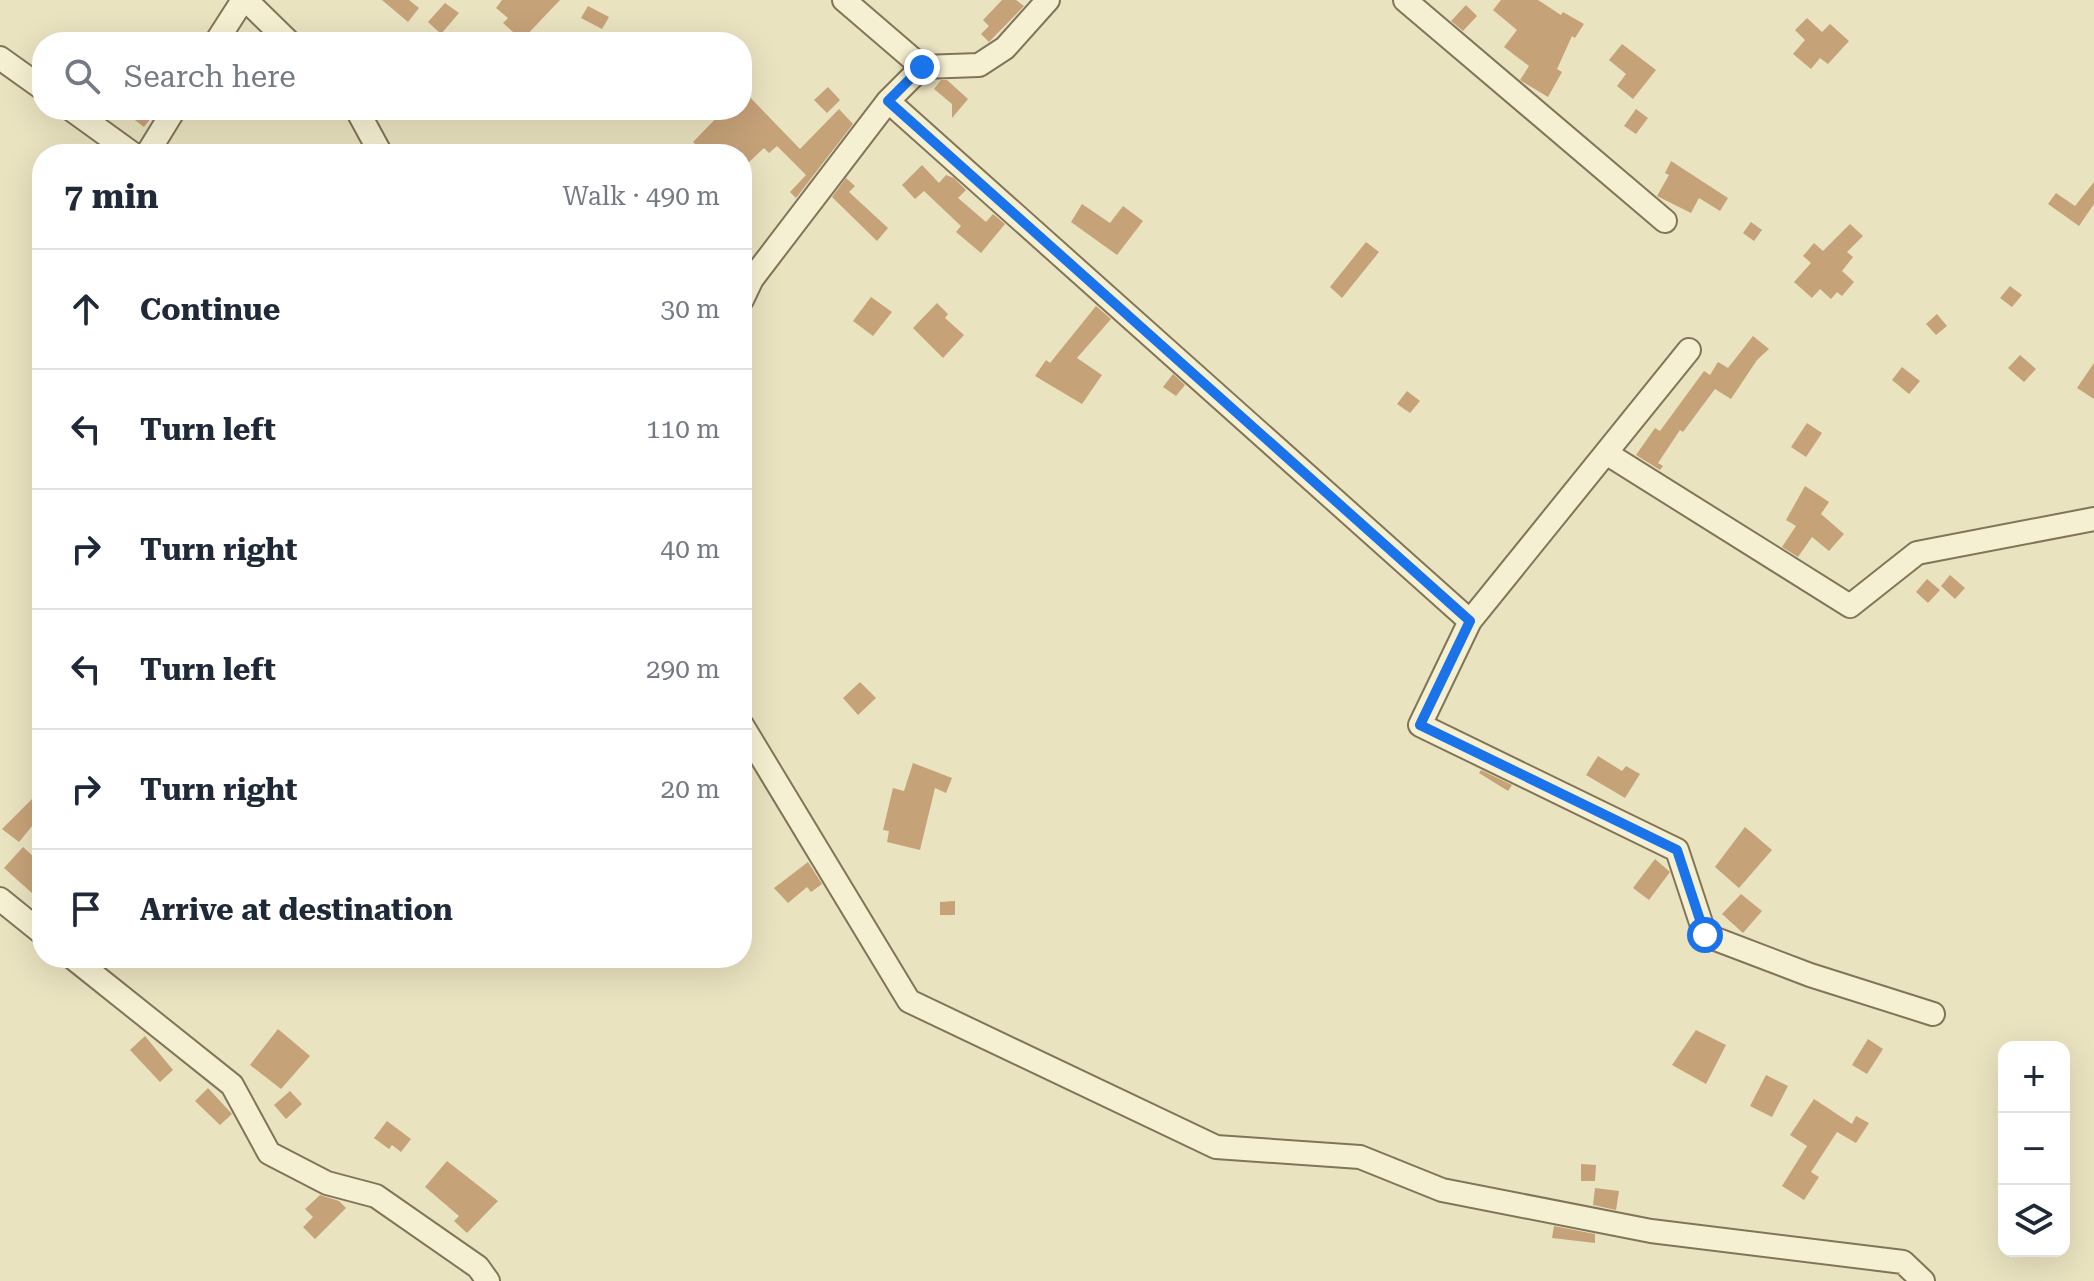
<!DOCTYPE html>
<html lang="en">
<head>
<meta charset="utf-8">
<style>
	:root { --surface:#fff; --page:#f2f2f3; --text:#1f2937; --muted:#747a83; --line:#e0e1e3 }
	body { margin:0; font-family:"Roboto Serif",serif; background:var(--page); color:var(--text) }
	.controls { position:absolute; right:24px; bottom:24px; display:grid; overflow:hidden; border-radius:16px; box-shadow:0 8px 32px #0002 }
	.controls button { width:72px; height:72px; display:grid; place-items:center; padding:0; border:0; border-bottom:2px solid var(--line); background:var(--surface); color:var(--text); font:40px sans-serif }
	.stop { position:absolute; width:24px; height:24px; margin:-18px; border:6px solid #1a73e8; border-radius:50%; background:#fff }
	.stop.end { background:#1a73e8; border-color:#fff; box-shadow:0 2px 8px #0008 }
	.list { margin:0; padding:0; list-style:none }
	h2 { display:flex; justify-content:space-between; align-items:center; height:104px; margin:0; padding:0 32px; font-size:34px }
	h2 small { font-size:26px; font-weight:400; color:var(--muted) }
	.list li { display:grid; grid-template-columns:52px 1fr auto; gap:24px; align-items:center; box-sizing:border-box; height:120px; padding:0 32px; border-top:2px solid var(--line) }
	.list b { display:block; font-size:30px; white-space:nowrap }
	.list em { font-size:26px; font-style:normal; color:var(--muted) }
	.icon { flex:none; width:44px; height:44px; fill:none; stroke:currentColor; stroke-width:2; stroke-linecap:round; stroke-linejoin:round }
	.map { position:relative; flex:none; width:2094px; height:1281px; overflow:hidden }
	.search { position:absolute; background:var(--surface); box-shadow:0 8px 32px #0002; left:32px; top:32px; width:720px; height:88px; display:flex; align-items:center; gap:20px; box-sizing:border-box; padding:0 28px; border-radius:32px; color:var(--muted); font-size:30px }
	.panel { position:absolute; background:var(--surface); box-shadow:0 8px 32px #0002; left:32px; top:144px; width:720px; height:824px; border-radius:32px }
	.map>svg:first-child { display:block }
	.building { fill:#c6a278 }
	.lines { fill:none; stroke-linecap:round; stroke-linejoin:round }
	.minor-casing { stroke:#827459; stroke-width:26 }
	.minor { stroke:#f6f0d2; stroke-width:22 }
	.route { stroke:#1a73e8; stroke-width:10 }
</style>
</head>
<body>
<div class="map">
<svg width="2094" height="1281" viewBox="0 0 2094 1281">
	<rect width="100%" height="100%" fill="#eae3c0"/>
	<!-- building -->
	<path class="building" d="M382,0H409L419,8L408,22Z
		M502,0H560L522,40L503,23L508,18L496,8Z
		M1002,0H1016L1024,6L989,42L981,34L989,26L983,20Z
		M1501,0H1538L1561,15L1563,12L1584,24L1575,38L1572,36L1557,69L1562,72L1548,97L1520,80L1529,66L1504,47L1517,30L1493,10Z
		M445,3L459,13L441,34L428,22Z
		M1466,5L1477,16L1463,31L1451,21Z
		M588,6L609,17L602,29L581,18Z
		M1807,18L1822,32L1830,24L1849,41L1828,64L1820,58L1811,69L1793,54L1805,40L1795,30Z
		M1622,44L1656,70L1633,99L1617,86L1626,74L1609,60Z
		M941,80H947L968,99L952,118V104L934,89Z
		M828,87L840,100L827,113L814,100Z
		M742,89L800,149L839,109L853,124L796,198L790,192L806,175L777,146L769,153L764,148L747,164L742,154H705L693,142L724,110H742Z
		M1636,109L1648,118L1636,134L1624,126Z
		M122,110H157L144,127Z
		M1671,161L1728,198L1720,211L1699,198L1691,213L1657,196L1669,175L1665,173Z
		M922,165L939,183L946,175L954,178L966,190L958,198L986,222L993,214L1005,224L981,253L956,232L961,226L924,191L915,199L902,185Z
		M846,178L855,186L849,192L888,228L877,241L832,197Z
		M2094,182V204L2079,226L2048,204L2056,193L2075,206Z
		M1082,204L1110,223L1123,206L1143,221L1117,255L1071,222Z
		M1751,222L1762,230L1754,241L1743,233Z
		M1850,224L1863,236L1847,252L1853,257L1842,271L1854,282L1842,296L1837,292L1831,299L1820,289L1812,298L1794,282L1811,263L1803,256L1814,243L1823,251Z
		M1366,242L1379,252L1342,298L1330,287Z
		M2010,286L2022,295L2012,307L2000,298Z
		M871,297L892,312L873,336L853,321Z
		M937,303L948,314L945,318L964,335L943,358L913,328Z
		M1096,306L1111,319L1077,358L1102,375L1082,404L1035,376L1046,360L1050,363Z
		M1937,314L1947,326L1936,335L1926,324Z
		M1753,336L1769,349L1757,360L1731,399L1715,389L1683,432L1680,430L1658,463L1663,466L1660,470L1636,455L1655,428L1660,431L1704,371L1710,375L1718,362L1728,368Z
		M2020,355L2036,369L2024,382L2008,368Z
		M2094,363V399L2077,388Z
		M1902,367L1920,381L1909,394L1892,380Z
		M1173,374L1185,385L1176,396L1163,387Z
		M1407,391L1420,401L1410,413L1397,404Z
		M1807,423L1822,433L1806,457L1791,447Z
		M1805,486L1829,502L1821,514L1844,534L1829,551L1812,537L1798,557L1782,547L1796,526L1786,520Z
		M1950,575L1965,588L1955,599L1941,586Z
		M1927,579L1940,590L1928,603L1916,592Z
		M860,682L876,698L858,715L843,698Z
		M1598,756L1622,771L1626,766L1640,774L1625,798L1586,775Z
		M913,763L952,778L946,793L935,788L920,850L887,842L889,831L883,830L893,788L904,791Z
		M1481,770L1512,785L1508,791L1479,773Z
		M42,789V814L19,842L2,829Z
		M1745,827L1772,850L1739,888L1715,867Z
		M23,847L42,864V902L4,868Z
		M1655,859L1670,872L1649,900L1633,888Z
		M808,862L822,884L811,892L807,887L788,903L774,888Z
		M1741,894L1762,911L1743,933L1722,914Z
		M955,901V915H940V902Z
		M278,1029L310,1056L281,1089L250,1065Z
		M1696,1030L1726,1045L1706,1084L1672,1065Z
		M145,1036L173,1070L160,1082L130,1050Z
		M1868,1039L1883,1049L1867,1074L1852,1065Z
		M1766,1075L1788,1086L1772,1117L1750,1106Z
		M208,1088L232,1114L220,1125L195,1101Z
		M290,1091L302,1104L286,1119L274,1105Z
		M1814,1099L1852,1124L1856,1116L1869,1123L1856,1143L1837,1132L1811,1172L1819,1177L1804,1200L1782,1186L1807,1146L1790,1135Z
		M387,1121L411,1139L401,1152L392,1145L389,1149L374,1138Z
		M447,1161L498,1201L467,1233L454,1221L459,1216L425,1187Z
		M1581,1164L1596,1165L1595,1181H1581Z
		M1595,1188L1619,1191L1616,1210L1593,1205Z
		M320,1195L339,1201L346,1208L315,1239L303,1227L313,1217L305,1209Z
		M1554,1226L1595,1234V1243L1552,1238Z"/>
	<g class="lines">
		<defs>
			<path id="minor" d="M246,0L289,42
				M844,0L922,67
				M1405,0L1665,221
				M216,42L243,0
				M0,58L42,88
				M888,101L1470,621
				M72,110L133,154
				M357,110L381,154
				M147,154L174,110
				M742,300L752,279L888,101L922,67L979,65L1005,48L1048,0
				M1689,350L1470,621L1420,725L1677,850L1705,935L1810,975L1933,1014
				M1606,453L1850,606L1917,553L2094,519
				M742,725L909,1001L1216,1147L1360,1157L1442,1190L1651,1231L1903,1262L1923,1281
				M0,899L42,933
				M73,958L232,1085L269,1153L327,1183L376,1196L478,1267L488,1281"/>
		</defs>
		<!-- minor casing -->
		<use href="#minor" class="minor-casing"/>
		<!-- minor -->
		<use href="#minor" class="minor"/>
	</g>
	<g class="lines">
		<!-- route -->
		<path class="route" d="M922,67L888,101L1470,621L1420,725L1677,850L1705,935"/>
	</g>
</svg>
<div class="controls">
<button>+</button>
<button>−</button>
<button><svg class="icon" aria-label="layers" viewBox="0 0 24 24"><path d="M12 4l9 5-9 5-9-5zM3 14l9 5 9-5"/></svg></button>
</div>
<div class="stop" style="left:1705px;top:935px"></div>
<div class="stop end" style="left:922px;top:67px"></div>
<div class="search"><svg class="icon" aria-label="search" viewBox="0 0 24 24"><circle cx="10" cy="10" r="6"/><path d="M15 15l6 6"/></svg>Search here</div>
<section class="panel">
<h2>7 min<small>Walk · 490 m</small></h2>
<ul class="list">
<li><svg class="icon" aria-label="ahead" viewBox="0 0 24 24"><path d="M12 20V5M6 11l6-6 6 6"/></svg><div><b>Continue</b></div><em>30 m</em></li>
<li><svg class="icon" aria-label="left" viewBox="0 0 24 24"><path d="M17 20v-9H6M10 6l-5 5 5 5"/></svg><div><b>Turn left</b></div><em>110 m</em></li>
<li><svg class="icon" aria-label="right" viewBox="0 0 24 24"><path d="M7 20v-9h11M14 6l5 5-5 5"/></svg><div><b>Turn right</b></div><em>40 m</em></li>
<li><svg class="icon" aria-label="left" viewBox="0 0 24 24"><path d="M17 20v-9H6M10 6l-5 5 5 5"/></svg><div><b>Turn left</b></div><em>290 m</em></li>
<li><svg class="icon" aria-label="right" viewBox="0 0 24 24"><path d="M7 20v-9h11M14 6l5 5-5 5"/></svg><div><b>Turn right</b></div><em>20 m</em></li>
<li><svg class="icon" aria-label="arrive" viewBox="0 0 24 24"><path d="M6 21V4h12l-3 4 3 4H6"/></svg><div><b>Arrive at destination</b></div></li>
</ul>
</section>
</div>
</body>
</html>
